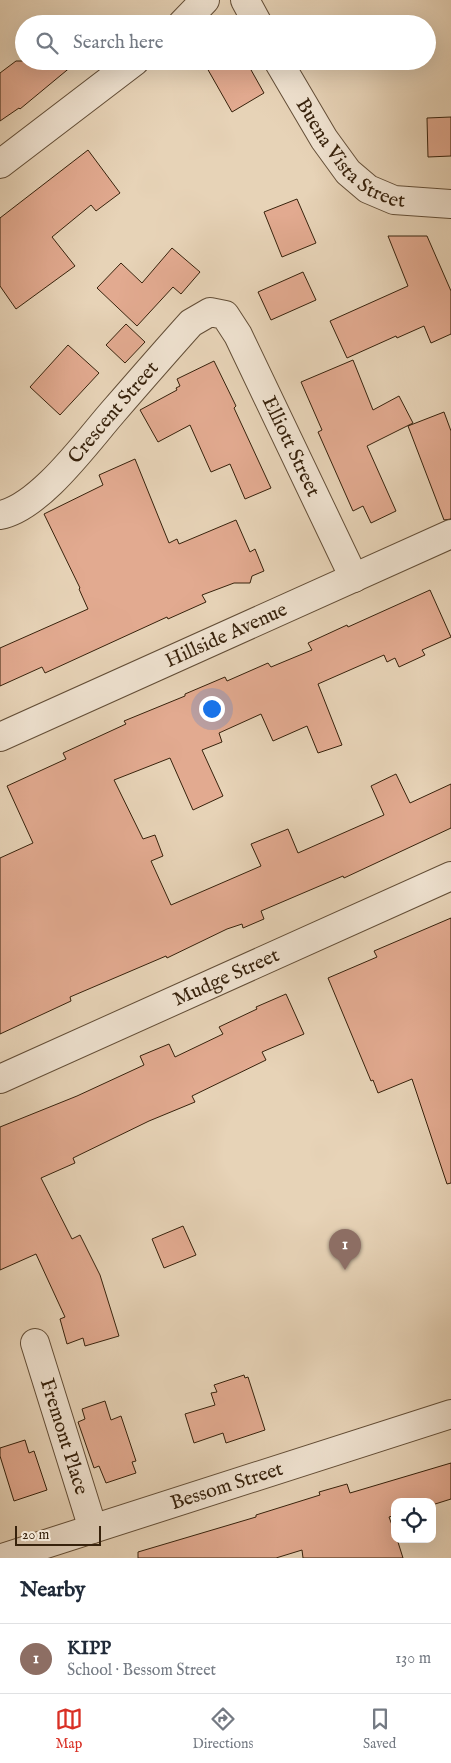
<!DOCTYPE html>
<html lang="en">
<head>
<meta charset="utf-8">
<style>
	:root { --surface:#fff; --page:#f2f2f3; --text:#1f2937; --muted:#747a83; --line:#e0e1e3; --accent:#d93025 }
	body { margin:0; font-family:"IM FELL English",serif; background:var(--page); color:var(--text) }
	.controls { position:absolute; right:15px; bottom:15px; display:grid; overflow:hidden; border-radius:10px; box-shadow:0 5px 20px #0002 }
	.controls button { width:45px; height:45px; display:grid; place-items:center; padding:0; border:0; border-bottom:1px solid var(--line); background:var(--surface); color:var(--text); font:25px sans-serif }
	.scale { position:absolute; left:15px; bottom:12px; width:86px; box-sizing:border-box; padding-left:5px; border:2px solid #37220c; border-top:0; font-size:14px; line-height:18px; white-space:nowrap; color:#37220c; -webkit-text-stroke:4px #efe2d0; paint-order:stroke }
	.you { position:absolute; left:211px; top:708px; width:18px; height:18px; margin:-12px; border:4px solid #fff; border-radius:50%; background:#1a73e8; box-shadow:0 0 0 8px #1a73e833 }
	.badge { display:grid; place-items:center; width:32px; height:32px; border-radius:50%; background:var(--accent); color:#fff; font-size:16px; font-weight:700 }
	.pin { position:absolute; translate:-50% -41px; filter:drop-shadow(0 1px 2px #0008) }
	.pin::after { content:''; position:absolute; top:26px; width:18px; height:15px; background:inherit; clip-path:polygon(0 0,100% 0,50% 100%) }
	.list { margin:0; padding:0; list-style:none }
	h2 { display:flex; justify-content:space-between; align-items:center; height:65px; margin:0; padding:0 20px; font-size:21px }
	h2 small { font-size:16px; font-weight:400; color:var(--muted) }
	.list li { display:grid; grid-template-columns:32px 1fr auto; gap:15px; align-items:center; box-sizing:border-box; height:70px; padding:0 20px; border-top:1px solid var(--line) }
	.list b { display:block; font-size:19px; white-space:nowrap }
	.list p { margin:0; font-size:16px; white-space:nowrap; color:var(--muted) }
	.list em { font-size:16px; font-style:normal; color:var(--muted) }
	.icon { flex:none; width:28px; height:28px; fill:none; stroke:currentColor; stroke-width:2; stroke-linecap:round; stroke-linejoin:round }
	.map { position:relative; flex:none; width:451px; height:1558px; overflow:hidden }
	.search { position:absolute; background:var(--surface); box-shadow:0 5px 20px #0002; left:15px; right:15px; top:15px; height:55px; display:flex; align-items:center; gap:12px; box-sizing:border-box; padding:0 18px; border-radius:28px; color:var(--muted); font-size:19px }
	.sheet { height:135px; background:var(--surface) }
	nav { display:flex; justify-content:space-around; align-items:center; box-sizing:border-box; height:70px; border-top:1px solid var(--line); background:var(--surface); font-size:14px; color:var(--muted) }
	nav a { display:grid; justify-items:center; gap:2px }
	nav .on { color:var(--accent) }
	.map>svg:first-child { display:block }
	.building { fill:#e2aa90; stroke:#37220c }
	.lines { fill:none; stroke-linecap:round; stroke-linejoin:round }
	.street-casing { stroke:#634e37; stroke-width:30 }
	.street { stroke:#efe2d0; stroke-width:28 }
	.labels { text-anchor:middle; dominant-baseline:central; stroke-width:5; stroke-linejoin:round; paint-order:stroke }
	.street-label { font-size:20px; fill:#37220c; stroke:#efe2d0 }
</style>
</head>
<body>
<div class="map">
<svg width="451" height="1558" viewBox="0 0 451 1558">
	<rect width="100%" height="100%" fill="#e7d3b7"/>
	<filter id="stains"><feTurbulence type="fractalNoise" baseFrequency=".004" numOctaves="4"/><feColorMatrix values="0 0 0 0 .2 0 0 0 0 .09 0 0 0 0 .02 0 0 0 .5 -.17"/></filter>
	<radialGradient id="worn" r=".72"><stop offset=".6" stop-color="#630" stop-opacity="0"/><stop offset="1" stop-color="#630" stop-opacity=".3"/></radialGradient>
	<!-- building -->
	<path class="building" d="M16,61H78L20,109L19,108L0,121V73Z
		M203,61H246L264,93L232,112Z
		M451,117V156L428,157L427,118Z
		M88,150L120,193L96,211L91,205L52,237L75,266L16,309L0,286V218Z
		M297,199L316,243L282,257L264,212Z
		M388,236H427L451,291V334L431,343L424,326L397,338L396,336L347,358L330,321L408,286Z
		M172,248L200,272L181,294L173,287L137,326L97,288L121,263L142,283Z
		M303,272L316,300L271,320L258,292Z
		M126,324L145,342L125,363L106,345Z
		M68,345L99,373L60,415L30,387Z
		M353,360L373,410L399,396L413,423L367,446L396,511L371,523L363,506L353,511L318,432L322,430L301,382Z
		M214,361L236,406L234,408L271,488L245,499L230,464L211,472L190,425L158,442L140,410L177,390L176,388L180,386L177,379Z
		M444,412L451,431V519L444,520L408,426Z
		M135,459L169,543L177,539L179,544L236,520L250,552L255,549L264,571L252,576L250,583H234L202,595L206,602L168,619L167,617L45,673L42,667L0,686V648L88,609L79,589L80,588L44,514L103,485L99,475Z
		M430,590L451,637L422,650L425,655L399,667L395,658L387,662L384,655L318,684L342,745L318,753L307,726L273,741L261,714L219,733L222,742L202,750L223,796L193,810L170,758L114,780L143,839L155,835L163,856L151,861L171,905L261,866L251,844L288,829L298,853L384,815L371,786L396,774L410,803L451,784V828L344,878L343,876L261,911L264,919L243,928L242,924L227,929L167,958L166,956L70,997L71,1001L0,1034V858L33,843L7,786L66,759L63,753L126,724L124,721L185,696V694L225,677L227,681L268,663L271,667L312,650L308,643L347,625L348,627Z
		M451,918V1183L447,1184L412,1079L378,1093L373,1080L371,1081L328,978L377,957L374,951Z
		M286,994L304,1034L262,1052L266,1060L192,1096L195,1102L149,1121L73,1158L75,1163L41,1178L72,1239L80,1235L100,1275L119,1336L85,1346L83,1338L67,1344L60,1319L65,1317L36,1254L0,1270V1127L77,1096L144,1065L140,1056L169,1044L175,1057L223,1034L219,1027L257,1009L256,1007Z
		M183,1226L196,1255L164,1268L152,1239Z
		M244,1375L245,1378L248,1377L265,1430L226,1443L223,1433L194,1443L185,1414L215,1405L211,1393L217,1392L214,1385Z
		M105,1401L111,1420L121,1416L136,1461L132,1462L136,1473L106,1483L99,1466L94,1468L78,1422L85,1419L82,1409Z
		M25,1440L29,1453L34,1451L47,1490L14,1501L0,1456V1448Z
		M451,1463V1499L432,1505V1502H395V1515L389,1517L395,1533V1539H397L403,1558H303L302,1550L276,1558H138V1552L256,1517V1515L320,1495L319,1492L347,1484L350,1493Z"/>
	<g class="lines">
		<defs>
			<g id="street">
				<path d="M245,0L258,24"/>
				<path d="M182,24L205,0"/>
				<path id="s1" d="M278,61L324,139L348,172L368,189L394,200L451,204"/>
				<path d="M0,164L135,61"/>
				<path id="s2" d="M0,515C39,508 86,443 112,413C138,383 164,353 191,323L210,312L225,315L238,335L354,578"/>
				<path id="s3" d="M0,737L451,534"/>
				<path id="s4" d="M0,1079L451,876"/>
				<path id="s5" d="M35,1343L93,1529"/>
				<path id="s6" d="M2,1558L451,1414"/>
			</g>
		</defs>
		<!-- street casing -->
		<use href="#street" class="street-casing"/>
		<!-- street -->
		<use href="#street" class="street"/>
	</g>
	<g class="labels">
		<!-- street labels -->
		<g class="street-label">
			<text stroke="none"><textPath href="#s1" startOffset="121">Buena Vista Street</textPath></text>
			<text stroke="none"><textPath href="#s2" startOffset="155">Crescent Street</textPath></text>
			<text stroke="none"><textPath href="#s2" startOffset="458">Elliott Street</textPath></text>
			<text stroke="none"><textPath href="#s3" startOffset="248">Hillside Avenue</textPath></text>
			<text stroke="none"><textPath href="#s4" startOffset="248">Mudge Street</textPath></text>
			<text stroke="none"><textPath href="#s5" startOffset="98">Fremont Place</textPath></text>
			<text stroke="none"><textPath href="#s6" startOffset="236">Bessom Street</textPath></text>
		</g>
	</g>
	<rect width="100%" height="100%" filter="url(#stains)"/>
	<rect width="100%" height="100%" fill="url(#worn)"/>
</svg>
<div class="controls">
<button><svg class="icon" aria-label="locate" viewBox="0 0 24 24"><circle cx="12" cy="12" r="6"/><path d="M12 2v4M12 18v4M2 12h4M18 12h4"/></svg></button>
</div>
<div class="scale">20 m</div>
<div class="you"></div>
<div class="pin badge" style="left:345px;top:1270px;background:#8d6e63">1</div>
<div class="search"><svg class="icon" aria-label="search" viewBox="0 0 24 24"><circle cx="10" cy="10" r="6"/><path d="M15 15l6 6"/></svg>Search here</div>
</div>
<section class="sheet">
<h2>Nearby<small></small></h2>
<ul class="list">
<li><span class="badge" style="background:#8d6e63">1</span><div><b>KIPP</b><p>School · Bessom Street</p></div><em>130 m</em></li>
</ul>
</section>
<nav>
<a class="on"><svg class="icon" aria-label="map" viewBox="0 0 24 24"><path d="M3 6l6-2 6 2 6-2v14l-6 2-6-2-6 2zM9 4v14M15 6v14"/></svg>Map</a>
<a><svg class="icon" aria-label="directions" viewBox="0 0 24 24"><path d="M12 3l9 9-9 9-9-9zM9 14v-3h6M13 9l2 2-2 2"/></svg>Directions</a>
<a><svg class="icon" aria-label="saved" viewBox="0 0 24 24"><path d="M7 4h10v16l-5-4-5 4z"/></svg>Saved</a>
</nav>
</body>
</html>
